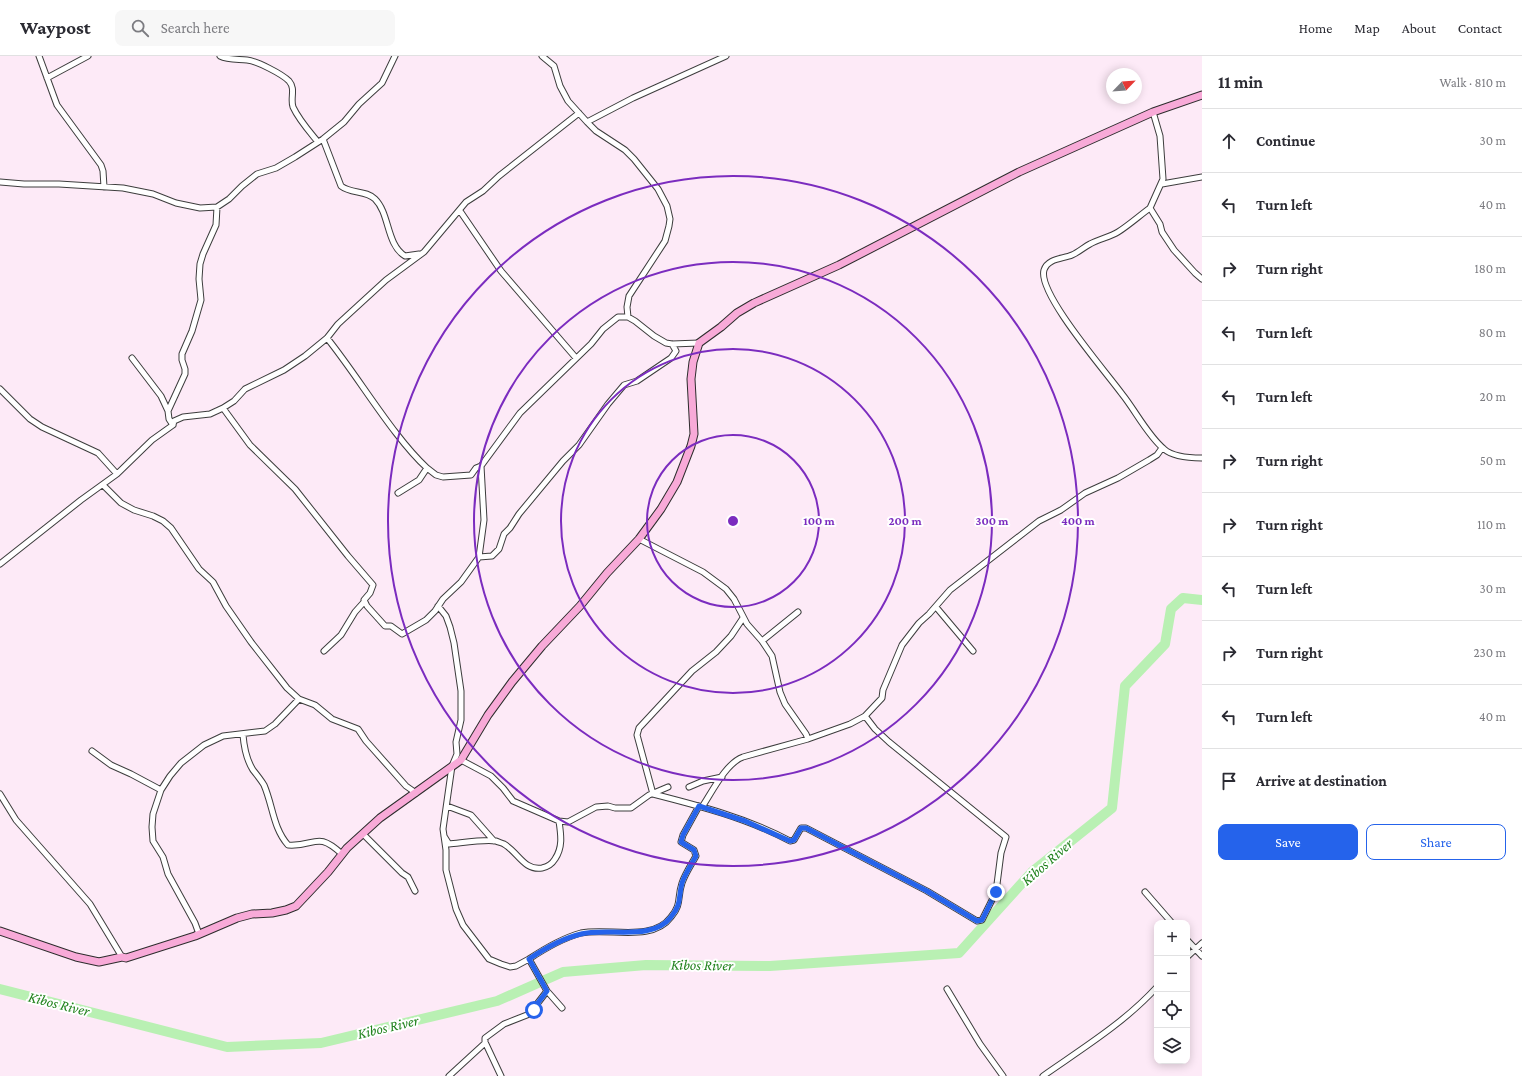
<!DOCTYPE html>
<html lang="en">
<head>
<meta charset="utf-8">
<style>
	:root { --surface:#fff; --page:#f7f7f7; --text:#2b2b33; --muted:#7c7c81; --line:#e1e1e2; --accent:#2563eb }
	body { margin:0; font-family:"Crimson Pro",serif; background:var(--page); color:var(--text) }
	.controls { position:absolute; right:12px; bottom:12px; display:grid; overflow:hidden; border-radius:8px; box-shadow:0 2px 10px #0003 }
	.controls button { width:36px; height:36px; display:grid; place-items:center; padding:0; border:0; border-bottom:1px solid var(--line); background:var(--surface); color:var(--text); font:20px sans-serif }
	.compass { position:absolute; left:1106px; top:12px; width:36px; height:36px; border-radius:50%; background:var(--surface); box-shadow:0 2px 10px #0003; rotate:65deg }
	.stop { position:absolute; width:12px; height:12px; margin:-9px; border:3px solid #2563eb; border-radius:50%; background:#fff }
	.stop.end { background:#2563eb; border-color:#fff; box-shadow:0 1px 4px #0008 }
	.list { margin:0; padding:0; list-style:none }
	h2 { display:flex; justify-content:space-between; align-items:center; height:52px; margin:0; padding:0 16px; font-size:17px }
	h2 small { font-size:13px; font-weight:400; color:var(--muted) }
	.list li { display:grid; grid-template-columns:26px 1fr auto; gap:12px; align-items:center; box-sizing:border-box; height:64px; padding:0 16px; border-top:1px solid var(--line) }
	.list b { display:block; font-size:15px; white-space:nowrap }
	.list em { font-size:13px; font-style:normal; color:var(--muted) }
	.actions { display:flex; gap:8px; padding:12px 16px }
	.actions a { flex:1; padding:9px 0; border:1px solid var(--accent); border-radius:8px; text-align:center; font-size:14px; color:var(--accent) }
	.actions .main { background:var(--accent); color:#fff }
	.icon { flex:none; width:22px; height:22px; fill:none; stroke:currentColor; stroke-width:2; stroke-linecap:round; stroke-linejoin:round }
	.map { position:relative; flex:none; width:1202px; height:1020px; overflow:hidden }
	header { display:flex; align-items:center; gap:24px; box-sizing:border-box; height:56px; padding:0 20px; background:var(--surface); border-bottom:1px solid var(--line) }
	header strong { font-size:19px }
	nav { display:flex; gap:22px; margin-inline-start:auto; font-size:14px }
	.search { width:280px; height:36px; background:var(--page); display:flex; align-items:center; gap:10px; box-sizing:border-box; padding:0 14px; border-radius:8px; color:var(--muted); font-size:15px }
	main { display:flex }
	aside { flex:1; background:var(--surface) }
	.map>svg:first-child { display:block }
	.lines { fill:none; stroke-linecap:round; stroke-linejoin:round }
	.river { stroke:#b9f0b3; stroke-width:10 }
	.minor-casing { stroke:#3d3d3d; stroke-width:7 }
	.secondary-casing { stroke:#2c2c2c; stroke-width:9 }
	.minor { stroke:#fff; stroke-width:5 }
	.secondary { stroke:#f8aad8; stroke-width:7 }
	.route { stroke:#2563eb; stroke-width:5 }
	.ring { fill:none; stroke:#7b2cbf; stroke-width:2 }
	.labels { text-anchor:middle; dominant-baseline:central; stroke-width:4; stroke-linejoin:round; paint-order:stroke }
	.water-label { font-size:15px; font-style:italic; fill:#22831e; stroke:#fff }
	.centre { fill:#7b2cbf; stroke:#fff; stroke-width:2 }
	.ring-label { font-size:12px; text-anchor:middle; font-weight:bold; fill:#7b2cbf; stroke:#fff; stroke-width:4; stroke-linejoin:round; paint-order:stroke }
</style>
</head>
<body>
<header>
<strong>Waypost</strong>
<div class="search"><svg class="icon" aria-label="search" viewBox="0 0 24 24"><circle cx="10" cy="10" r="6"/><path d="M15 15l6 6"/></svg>Search here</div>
<nav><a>Home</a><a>Map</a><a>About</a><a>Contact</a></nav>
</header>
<main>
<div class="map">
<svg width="1202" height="1020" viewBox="0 0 1202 1020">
	<rect width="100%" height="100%" fill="#fdeaf7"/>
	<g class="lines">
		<!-- river -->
		<path class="river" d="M0,933L227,991L321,987L497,945L563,916L646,909L770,910L959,897L1032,816L1112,752L1125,630L1165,588L1171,553L1183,542L1202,544"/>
		<defs>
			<path id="minor" d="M39,0L57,49L101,109L103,115L104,131
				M220,0C228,4 238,3 247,4C257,5 282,18 289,25C296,33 290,42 293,51C299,64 309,75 318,86
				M542,0L554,10L560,30L568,45L587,66L596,75L625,94L634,103L658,133L667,150L670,163L669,170L665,185L629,240L627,251L628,261
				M47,22L88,0
				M1153,56L1160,80L1163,123L1150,152L1160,168L1162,176L1174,194L1195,217L1202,223
				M587,66L633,42L726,0
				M323,83L341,130C351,138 366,134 375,143C390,158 386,188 405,200L419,198
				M0,126L24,128H59L123,132L153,138L176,147L200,152L217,151L229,143L242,130L257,118L276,112L295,101L323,83L344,66L359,48L382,27L395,0
				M1162,128L1202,121
				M1150,152C1139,160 1129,169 1118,176C1110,181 1099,183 1090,188C1084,191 1079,196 1072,199C1063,203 1048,202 1044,214C1037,237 1107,317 1122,338C1135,354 1148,380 1164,393C1173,401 1191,402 1202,402
				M460,155L501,215L576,302
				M327,282C351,312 372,346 396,377C406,390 415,401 427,412L419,424L398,437
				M132,302L161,340L168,355
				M0,333L30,363L42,371L98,397L117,418
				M223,352L250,389L295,433L348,500L373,529L370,537L364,544L367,550L385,570H391L402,578L426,564L435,555L443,543L461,526L479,501L492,500L499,493L504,478L510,472L519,458L563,405L579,389L608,348L624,329L637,325L671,302L676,295L672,288
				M173,369L169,363L168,355L185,318V313L182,304V298L192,275L201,244L199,223L200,208L203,198L216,169L217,151
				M427,412L436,419L443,421L471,419L476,412L481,410L520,357L591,288L603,273L618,261H628L635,265L654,280L666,287L672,288L699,287
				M103,429L121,447L134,454L153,460L163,465L171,472L199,513L213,526L226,550L251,586L287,632L299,643L315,649L332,663L358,673L366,685L406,730L416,737
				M639,483L703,516L726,533L734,543L747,568L762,585L772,600L780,636L785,648L806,678L808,683
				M479,501L484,464L481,410
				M0,508L81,444L117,418L152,384L173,369L174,365L183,361L210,358L223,352L234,345L245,333L284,314L305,300L327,282L338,268L386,224L424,196L466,146L483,135L499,120L579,57
				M438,550L446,560L450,571L454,587L461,635V664L456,686L457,698L452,710L443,773L446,794V814L456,853L463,869L489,903L501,908L510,911L516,910L529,903L547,935L562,952
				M936,551L973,595
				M762,585L798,556
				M324,595L341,579L355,556L364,546
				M243,679C244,691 246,703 253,714C257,719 261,724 264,729C273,750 273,772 288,789C316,791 316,774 342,798
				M92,695L111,709L131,718L161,734
				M461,704L491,720L503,732L513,745L559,765L568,766L596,751L608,750L615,752H631L649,739L668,731
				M689,731L703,725L722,721
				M0,738L16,764L90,848L122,901
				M653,738C700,750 747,762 790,785L794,784L801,772H806L927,835L977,865L982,864L996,836L1001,797L1006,781L889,686L875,673L865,660
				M653,738L637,679L639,672L692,615L716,596L731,580L743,562
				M447,750L471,759L494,785
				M702,751C712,736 726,707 743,701L808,683L850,668L865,660L882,642L883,634L902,589L919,567L929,558L950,534L1039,465L1061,454L1085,437L1118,422L1149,404L1157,399L1162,392
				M363,778L402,817L408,821L415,835
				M444,780L449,788C461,787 485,783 496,785C498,786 502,787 504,788C518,796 524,815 542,812C547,811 552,808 555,803C563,791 561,779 559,765
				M1145,836L1172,867
				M199,878L195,867L168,818L163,801L153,785L152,771L153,758L161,734L170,720L181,707L204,689L223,680L265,675L275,668L299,643
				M1187,884L1202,900
				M1187,901L1202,887
				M529,903C544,893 563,882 581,877C608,871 652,887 671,861C682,848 677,842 682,827C685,818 691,809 696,800L694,794L681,786L683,779L699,750
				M947,933L980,988L1003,1020
				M449,1020L485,987
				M501,1020L485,986V982L504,968L532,957L537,948L547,935
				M1043,1020C1083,992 1124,967 1157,931"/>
			<path id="secondary" d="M0,875L76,901L99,906L122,901L126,902L195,880L237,862L252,858L272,857L286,854L296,850L328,816L347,792L380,762L461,704L488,659L512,626L542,590L580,550L607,517L639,483L661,453L677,426L691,390L694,378L691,323L693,306L699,287L721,271L737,257L754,247L839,209L1019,116L1153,56L1202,39"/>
		</defs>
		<!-- minor casing -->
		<use href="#minor" class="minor-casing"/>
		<!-- secondary casing -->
		<use href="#secondary" class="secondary-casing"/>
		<!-- minor -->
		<use href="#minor" class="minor"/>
		<!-- secondary -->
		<use href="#secondary" class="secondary"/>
	</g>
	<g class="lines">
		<!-- route -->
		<path class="route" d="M534,954L537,948L547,935L529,903C544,893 563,882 581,878C608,871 652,886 671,861C682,848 678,842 682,827C685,818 691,809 696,800L694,794L681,786L683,779L699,750L745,765L790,785L794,784L801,772H806L927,835L977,865L982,864L996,836"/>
	</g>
	<!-- distance rings -->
	<g class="ring">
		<circle cx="733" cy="465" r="86"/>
		<circle cx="733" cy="465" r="172"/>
		<circle cx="733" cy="465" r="259"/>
		<circle cx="733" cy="465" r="345"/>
	</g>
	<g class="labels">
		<!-- water labels -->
		<g class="water-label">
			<text transform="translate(1047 806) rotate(-41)">Kibos River</text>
			<text transform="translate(702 909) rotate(1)">Kibos River</text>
			<text transform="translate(59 948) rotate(14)">Kibos River</text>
			<text transform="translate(388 971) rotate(-13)">Kibos River</text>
		</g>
	</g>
	<circle cx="733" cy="465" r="6" class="centre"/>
	<g class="ring-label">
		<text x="819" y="469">100 m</text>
		<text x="905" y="469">200 m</text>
		<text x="992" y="469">300 m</text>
		<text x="1078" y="469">400 m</text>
	</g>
</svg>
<div class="controls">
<button>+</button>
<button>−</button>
<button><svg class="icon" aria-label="locate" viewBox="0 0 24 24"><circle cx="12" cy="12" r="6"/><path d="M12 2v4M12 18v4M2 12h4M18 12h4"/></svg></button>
<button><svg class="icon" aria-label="layers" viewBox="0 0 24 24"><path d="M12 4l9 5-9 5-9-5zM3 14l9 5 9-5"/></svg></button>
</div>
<svg class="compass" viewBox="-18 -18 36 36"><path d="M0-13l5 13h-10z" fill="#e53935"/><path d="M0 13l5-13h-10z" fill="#7c7c81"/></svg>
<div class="stop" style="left:534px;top:954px"></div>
<div class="stop end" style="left:996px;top:836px"></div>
</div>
<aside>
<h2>11 min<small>Walk · 810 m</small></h2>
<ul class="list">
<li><svg class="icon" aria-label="ahead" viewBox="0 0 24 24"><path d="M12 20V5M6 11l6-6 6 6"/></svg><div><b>Continue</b></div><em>30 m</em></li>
<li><svg class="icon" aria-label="left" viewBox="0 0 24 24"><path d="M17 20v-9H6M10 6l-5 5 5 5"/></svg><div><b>Turn left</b></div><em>40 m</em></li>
<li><svg class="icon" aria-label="right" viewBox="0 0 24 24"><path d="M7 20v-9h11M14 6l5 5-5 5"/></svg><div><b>Turn right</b></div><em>180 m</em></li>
<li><svg class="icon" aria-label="left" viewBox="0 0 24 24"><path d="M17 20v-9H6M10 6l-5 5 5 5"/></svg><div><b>Turn left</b></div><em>80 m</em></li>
<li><svg class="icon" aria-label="left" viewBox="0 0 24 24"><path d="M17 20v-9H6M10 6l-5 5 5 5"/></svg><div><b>Turn left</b></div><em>20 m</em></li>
<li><svg class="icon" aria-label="right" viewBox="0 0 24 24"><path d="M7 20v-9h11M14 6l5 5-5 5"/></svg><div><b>Turn right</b></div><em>50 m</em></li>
<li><svg class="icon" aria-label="right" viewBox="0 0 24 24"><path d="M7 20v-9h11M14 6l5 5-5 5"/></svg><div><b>Turn right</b></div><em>110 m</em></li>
<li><svg class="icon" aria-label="left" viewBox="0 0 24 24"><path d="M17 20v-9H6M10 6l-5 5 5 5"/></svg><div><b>Turn left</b></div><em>30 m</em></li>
<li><svg class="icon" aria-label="right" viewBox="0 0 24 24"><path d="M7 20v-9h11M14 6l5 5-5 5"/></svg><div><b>Turn right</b></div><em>230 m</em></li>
<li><svg class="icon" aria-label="left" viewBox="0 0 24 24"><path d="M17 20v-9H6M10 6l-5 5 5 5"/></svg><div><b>Turn left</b></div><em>40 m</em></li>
<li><svg class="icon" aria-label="arrive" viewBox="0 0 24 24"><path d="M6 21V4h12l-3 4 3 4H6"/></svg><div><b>Arrive at destination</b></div></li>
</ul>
<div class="actions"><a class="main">Save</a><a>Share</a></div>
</aside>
</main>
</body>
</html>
